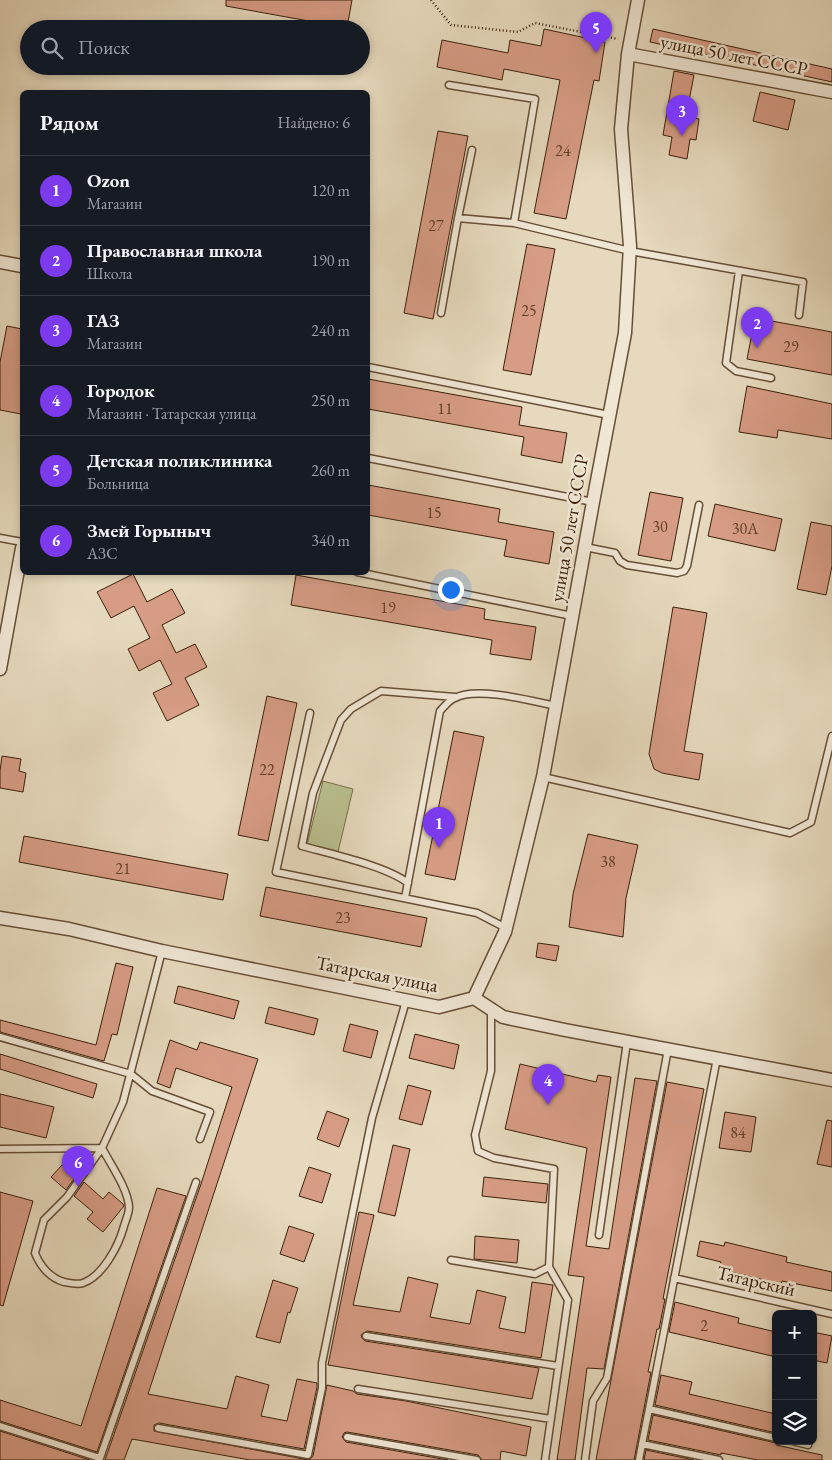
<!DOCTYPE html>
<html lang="ru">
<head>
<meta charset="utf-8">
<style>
	:root { --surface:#171b24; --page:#20242c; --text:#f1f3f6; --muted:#9ea1a6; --line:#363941; --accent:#7c3aed }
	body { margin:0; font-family:"EB Garamond",serif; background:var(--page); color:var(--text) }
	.controls { position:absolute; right:15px; bottom:15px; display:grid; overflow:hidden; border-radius:8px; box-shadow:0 2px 8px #0003 }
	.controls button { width:45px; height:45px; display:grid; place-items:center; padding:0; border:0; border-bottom:1px solid var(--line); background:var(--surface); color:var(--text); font:25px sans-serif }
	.you { position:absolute; left:450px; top:589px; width:18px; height:18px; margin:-12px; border:4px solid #fff; border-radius:50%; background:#1a73e8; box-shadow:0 0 0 8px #1a73e833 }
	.badge { display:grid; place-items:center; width:32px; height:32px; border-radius:50%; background:var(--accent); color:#fff; font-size:16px; font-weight:700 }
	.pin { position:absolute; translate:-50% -41px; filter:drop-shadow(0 1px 2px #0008) }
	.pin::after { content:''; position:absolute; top:26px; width:18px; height:15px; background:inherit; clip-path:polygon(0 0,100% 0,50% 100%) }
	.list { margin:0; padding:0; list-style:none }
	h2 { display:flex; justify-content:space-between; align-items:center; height:65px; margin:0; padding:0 20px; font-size:21px }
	h2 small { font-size:16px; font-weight:400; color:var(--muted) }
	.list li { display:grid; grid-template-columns:32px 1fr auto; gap:15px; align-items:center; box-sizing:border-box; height:70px; padding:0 20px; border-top:1px solid var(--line) }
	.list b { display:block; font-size:19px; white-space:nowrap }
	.list p { margin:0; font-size:16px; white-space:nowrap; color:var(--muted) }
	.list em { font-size:16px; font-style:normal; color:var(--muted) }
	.icon { flex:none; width:28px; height:28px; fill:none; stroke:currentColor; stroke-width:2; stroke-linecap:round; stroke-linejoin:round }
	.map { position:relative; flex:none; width:832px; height:1460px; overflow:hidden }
	.search { position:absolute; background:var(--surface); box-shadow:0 2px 8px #0003; left:20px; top:20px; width:350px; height:55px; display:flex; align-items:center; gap:12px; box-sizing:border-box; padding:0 18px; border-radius:28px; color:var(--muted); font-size:19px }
	.panel { position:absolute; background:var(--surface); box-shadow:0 2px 8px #0003; left:20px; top:90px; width:350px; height:485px; border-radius:8px }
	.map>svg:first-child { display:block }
	.green { fill:#b9be8e; stroke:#7a6f4c }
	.building { fill:#d79c85; stroke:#3b2009 }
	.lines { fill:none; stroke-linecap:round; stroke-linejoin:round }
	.service-casing { stroke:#664e36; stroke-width:9 }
	.minor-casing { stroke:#664e36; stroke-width:15 }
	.path { stroke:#3b2009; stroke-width:2.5; stroke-dasharray:1 2.5; stroke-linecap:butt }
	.service { stroke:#efe6d4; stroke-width:6 }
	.minor { stroke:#efe6d4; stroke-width:12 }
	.labels { text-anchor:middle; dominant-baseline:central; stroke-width:5; stroke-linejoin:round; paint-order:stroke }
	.number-label { font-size:16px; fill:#623f28 }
	.street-label { font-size:19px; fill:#3b2009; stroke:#efe6d4 }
</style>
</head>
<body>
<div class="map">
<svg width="832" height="1460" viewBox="0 0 832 1460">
	<rect width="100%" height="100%" fill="#e6d9bd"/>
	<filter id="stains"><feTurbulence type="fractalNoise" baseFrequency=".004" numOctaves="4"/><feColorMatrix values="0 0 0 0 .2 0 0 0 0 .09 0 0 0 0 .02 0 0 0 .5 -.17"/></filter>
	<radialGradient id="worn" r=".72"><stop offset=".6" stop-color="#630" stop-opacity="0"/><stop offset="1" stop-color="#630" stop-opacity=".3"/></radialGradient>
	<!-- green -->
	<path class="green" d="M323,781L353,789L338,852L307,845Z"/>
	<!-- building -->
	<path class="building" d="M226,0H352L347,28L226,6Z
		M544,29L605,42L599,81L594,80L566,219L534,213L560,80L504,69L502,80L437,67L442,40L508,53L510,40L541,46Z
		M653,29L832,69V82L650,42Z
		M674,71L694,75L686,116L699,119L696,140L690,139L687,159L669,155L672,137L663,135Z
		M760,92L795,100L788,130L753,121Z
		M438,131L468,136L433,319L404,313Z
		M527,244L555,249L531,375L503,370Z
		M755,318L832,332V375L747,359Z
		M7,326L22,329V406L21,414L0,410V362Z
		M368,379L522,407L519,425L567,433L562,463L521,455L524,437L368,409Z
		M747,386L832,404V439L778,430L777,438L739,432Z
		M368,485L500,509L498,522L554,532L549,564L504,556L507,540L368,515Z
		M650,492L683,498L671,561L638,555Z
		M715,504L782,519L775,551L708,536Z
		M811,522L832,526V566L826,595L797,589Z
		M133,574L147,602L172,589L185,613L162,625L176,653L195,644L207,667L185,678L199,705L167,721L153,693L172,684L160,660L139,671L128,649L150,638L134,606L111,618L97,592Z
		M296,575L485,609L484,619L536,627L531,660L490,654L492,640L291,605Z
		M673,607L707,613L684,751L703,754L699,780L662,773L654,769L649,754Z
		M267,696L297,703L268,841L238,835Z
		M454,731L484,737L455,880L425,874Z
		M2,756L21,759L19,771L26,773L23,792L0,788V771Z
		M588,834L638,845L626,898L623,937L569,927L573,894Z
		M24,836L228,874L223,900L19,862Z
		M266,887L427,918L421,947L260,916Z
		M538,943L559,946L556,961L536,957Z
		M116,963L133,967L117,1035L112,1034L104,1061L0,1032V1020L96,1045Z
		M178,986L239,1001L234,1019L174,1003Z
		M269,1007L318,1019L314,1035L265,1023Z
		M350,1024L378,1031L371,1058L343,1051Z
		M415,1034L459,1045L454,1069L409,1058Z
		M170,1040L197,1050L200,1042L258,1059L148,1394L227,1409L236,1376L269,1385L261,1416L287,1421L297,1379L317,1383V1387L304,1449L159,1423L154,1425V1431L309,1460L313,1456L327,1385L353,1391L357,1394L406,1401L531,1427L526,1456L501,1451L500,1460H482L478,1455L347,1432L344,1433L342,1437L346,1442L448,1460H250L132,1439L124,1460H105L201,1184L232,1087L176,1068L170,1088L157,1083Z
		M0,1054L97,1084L93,1098L0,1069Z
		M520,1064L596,1082L598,1075L611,1077L586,1246L609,1249L635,1078L657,1081L604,1369L587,1368L575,1460H557L584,1277L568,1275L587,1148L505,1129Z
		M667,1082L704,1089L663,1299H665L659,1329H657L648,1372H651L634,1460H596Z
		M408,1085L431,1091L422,1125L399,1119Z
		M0,1094L54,1107L46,1138L0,1127Z
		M327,1111L349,1119L339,1147L317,1139Z
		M725,1112L756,1117L751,1152L719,1148Z
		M827,1120L832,1121V1167L817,1164Z
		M393,1145L410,1149L395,1216L378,1212Z
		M62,1165L76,1176L66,1190L51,1177Z
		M309,1167L331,1174L322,1203L299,1196Z
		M484,1177L548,1184L546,1203L482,1196Z
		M84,1182L103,1199L109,1192L123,1204L124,1206L103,1232L87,1219L93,1212L74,1196Z
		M157,1188L186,1196L97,1452L0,1421V1400L81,1426Z
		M0,1192L33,1201L3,1306L0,1305Z
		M359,1212L374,1215L353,1305L400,1312L408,1277L438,1284L430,1317L470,1324L477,1290L506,1297L499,1328L525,1333L532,1282L553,1285L541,1358L367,1331L361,1335L362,1338L365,1341L539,1368L532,1399L328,1365Z
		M289,1226L314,1234L304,1262L280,1254Z
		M475,1236L519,1240L517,1263L474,1259Z
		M700,1241L724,1246L725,1242L787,1257L786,1262L832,1272V1291L782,1281L781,1284L719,1269L721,1262L697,1256Z
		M273,1280L298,1288L290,1313L288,1312L280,1343L256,1337Z
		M675,1302L739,1318L738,1323L776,1332V1341L772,1356L669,1332Z
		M813,1332L832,1336L827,1363L813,1360Z
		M661,1375L692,1382L689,1394L776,1414V1433L655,1405Z
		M653,1415L776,1443V1445L822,1455V1460H758L721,1453V1455L648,1440Z
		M0,1431L90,1460H0Z
		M646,1450L694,1460H644Z"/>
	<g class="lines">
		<defs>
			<path id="service" d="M449,85L535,99L514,223L630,251L803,282L799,315
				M472,150L458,218L514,223
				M739,271L726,363L736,371L771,378
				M441,313L458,218
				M368,367L609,415
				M368,458L593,502
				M0,538L22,542
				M585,547L615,553L620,561L627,565L677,573L684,571L687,566L699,505
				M357,572L572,616
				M310,713L276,872L477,913L506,928
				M543,777L790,833L811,822L832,736
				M408,883C386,866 331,854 302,846L313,793L341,720L351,709L381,691L455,697
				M405,898L440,711C444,707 449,700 455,698C476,686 532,701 556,706
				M0,1037L131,1074L152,1091L210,1112L200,1139
				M102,1148C111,1165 128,1189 129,1207C129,1213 126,1220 124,1226C119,1245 103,1276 83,1283C78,1285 69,1283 64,1282C50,1278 40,1266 35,1253L44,1220L67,1197Z
				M0,1149L102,1148L123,1102L162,951
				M599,1235L627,1042
				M451,1260L535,1274L549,1267L554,1169L494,1158L478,1151L475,1135L491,1071V1009
				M674,1278L832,1314
				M366,1336L558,1366
				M358,1389L551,1419
				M649,1409L717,1058
				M0,1426L100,1458L196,1182
				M158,1428L308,1455L322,1388V1363L372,1118L406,1001
				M347,1437L477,1460
				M792,1441L808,1445
				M642,1444L649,1409L776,1438
				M545,1460L568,1300L549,1267
				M585,1460L593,1401L607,1378L668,1049
				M639,1460L642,1444L719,1460"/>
			<path id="minor" d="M628,54L832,92
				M0,262L22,266
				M0,669L22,548
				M0,918L69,929L162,951L439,1007L474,998L503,1017L565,1030L832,1080
				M474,998L505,932L543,777L593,502L625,333L630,246L621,129L628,54L638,0"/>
		</defs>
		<!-- service casing -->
		<use href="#service" class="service-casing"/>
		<!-- minor casing -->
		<use href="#minor" class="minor-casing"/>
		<!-- path -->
		<path class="path" d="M431,0L451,25L518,32L535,23L618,39"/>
		<!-- service -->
		<use href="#service" class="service"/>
		<!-- minor -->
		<use href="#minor" class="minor"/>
	</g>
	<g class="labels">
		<!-- number labels -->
		<g class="number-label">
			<text x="563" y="150">24</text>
			<text x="436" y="225">27</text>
			<text x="529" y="310">25</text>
			<text x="791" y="346">29</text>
			<text x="445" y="408">11</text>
			<text x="434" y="512">15</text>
			<text x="660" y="526">30</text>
			<text x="745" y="528">30А</text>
			<text x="388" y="607">19</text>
			<text x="267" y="769">22</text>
			<text x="608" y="861">38</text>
			<text x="123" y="868">21</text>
			<text x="343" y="917">23</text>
			<text x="738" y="1132">84</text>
			<text x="704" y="1325">2</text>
		</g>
		<!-- street labels -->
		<g class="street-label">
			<text transform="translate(734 55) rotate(11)">улица 50 лет СССР</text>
			<text transform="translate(569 528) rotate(-80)">улица 50 лет СССР</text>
			<text transform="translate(377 974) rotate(11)">Татарская улица</text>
			<text transform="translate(756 1281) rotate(13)">Татарский</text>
		</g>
	</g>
	<rect width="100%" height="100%" filter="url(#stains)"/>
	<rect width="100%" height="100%" fill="url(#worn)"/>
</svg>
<div class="controls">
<button>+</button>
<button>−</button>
<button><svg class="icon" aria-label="layers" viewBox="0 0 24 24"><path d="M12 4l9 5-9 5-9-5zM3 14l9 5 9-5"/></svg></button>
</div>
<div class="you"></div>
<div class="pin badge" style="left:439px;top:848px">1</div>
<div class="pin badge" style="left:757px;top:348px">2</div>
<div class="pin badge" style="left:682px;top:136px">3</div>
<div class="pin badge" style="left:548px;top:1105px">4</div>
<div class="pin badge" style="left:596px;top:53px">5</div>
<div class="pin badge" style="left:78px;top:1187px">6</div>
<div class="search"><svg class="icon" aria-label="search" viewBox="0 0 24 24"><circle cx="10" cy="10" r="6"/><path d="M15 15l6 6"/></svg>Поиск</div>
<section class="panel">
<h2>Рядом<small>Найдено: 6</small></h2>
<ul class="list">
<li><span class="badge">1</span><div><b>Ozon</b><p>Магазин</p></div><em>120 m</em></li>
<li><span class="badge">2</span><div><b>Православная школа</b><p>Школа</p></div><em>190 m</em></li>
<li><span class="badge">3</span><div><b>ГАЗ</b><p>Магазин</p></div><em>240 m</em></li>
<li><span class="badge">4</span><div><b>Городок</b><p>Магазин · Татарская улица</p></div><em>250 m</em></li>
<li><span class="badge">5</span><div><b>Детская поликлиника</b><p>Больница</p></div><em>260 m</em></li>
<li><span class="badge">6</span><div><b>Змей Горыныч</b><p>АЗС</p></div><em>340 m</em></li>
</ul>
</section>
</div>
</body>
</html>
